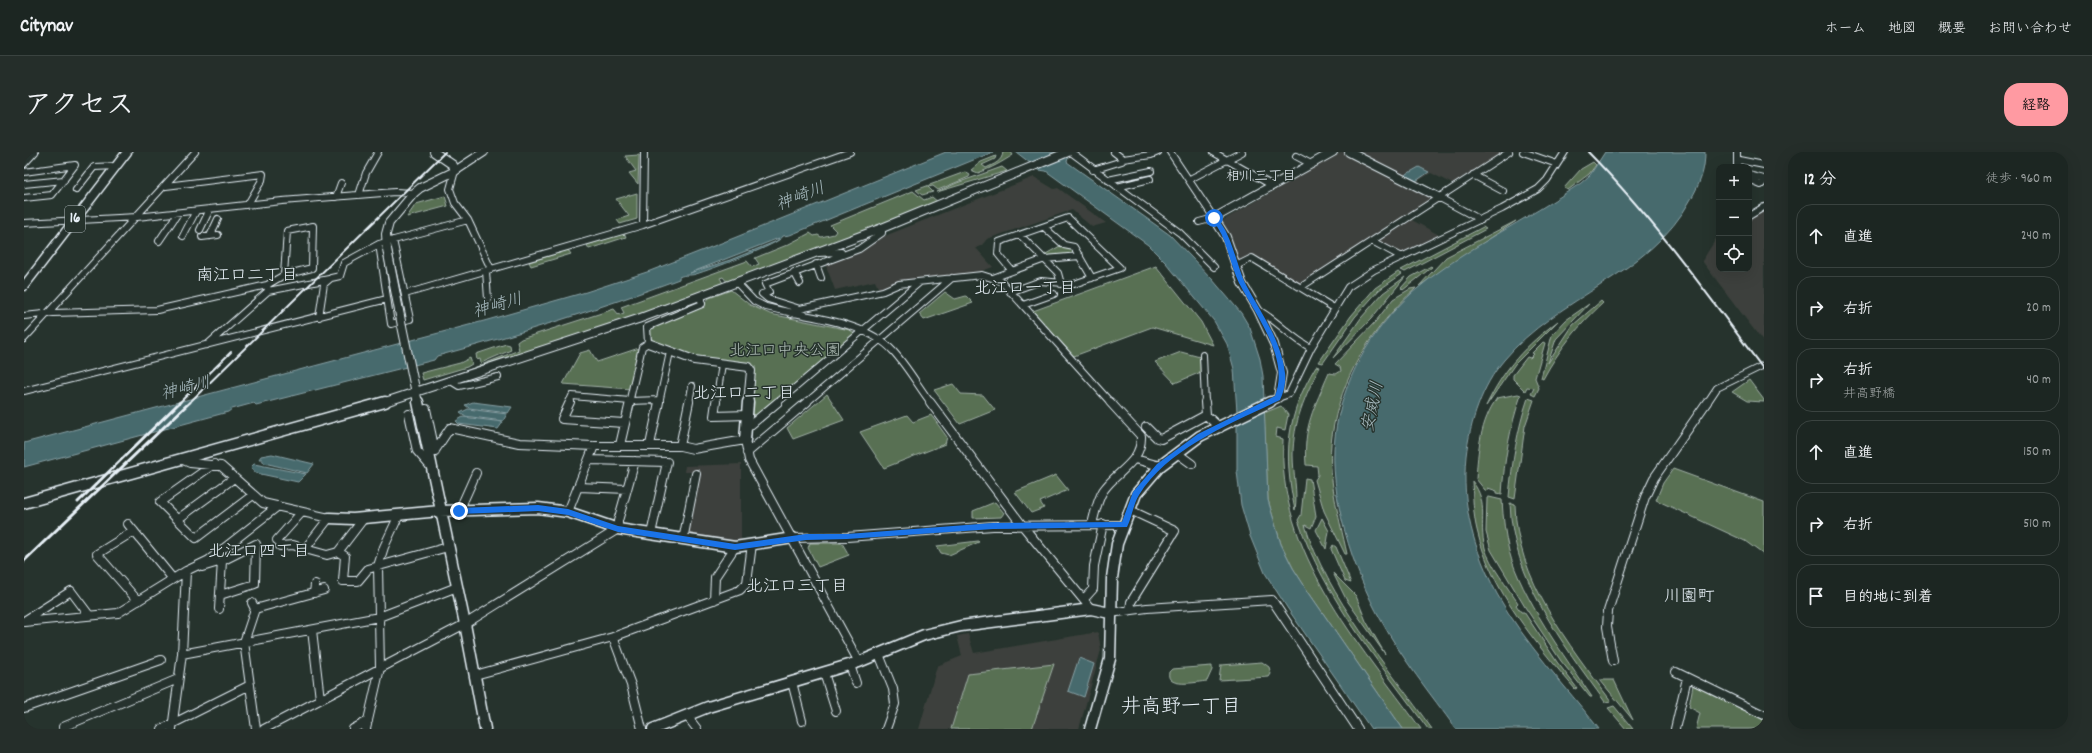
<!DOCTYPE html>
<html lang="ja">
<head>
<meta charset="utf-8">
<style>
	:root { --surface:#1c2622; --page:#252e2a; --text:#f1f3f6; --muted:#a0a5a5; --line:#3a4340; --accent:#ff9aa2 }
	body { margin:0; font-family:Dekko,"Klee One",sans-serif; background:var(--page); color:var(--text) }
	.controls { position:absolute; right:12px; top:12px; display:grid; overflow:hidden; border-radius:8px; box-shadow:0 4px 16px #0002 }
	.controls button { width:36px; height:36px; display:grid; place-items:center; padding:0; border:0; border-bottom:1px solid var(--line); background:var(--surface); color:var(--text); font:20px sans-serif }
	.stop { position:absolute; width:12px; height:12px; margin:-9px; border:3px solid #1a73e8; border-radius:50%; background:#fff }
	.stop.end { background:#1a73e8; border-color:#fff; box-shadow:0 1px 4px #0008 }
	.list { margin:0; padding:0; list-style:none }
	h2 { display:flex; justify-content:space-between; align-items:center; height:52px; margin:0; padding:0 16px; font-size:17px }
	h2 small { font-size:13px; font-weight:400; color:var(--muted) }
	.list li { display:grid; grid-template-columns:26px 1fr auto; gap:12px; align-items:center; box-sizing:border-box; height:64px; margin:0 8px 8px; padding:0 8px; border:1px solid var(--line); border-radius:16px }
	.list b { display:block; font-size:15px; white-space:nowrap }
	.list p { margin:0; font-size:13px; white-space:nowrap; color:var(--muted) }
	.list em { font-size:13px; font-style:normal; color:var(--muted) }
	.icon { flex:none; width:22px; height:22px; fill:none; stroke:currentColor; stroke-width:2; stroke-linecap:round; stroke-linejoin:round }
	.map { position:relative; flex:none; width:1740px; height:577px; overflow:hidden; border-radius:16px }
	header { display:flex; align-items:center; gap:24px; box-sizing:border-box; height:56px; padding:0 20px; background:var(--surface); border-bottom:1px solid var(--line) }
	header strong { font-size:19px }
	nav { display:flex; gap:22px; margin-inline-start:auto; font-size:14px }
	.intro { display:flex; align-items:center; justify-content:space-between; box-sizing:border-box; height:96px; padding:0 24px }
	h1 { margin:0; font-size:28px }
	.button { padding:10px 18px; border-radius:16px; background:var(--accent); color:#111; font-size:14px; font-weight:700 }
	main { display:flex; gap:24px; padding:0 24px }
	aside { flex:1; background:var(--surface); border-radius:16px; box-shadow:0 4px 16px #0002 }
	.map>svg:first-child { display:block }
	.built { fill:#3c413c }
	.green { fill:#596f53; stroke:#a0b0a6 }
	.water { fill:#476a6d; stroke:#87a0a5; fill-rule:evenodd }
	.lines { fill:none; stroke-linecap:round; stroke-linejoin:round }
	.street-far1-casing { stroke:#e8f1f8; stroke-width:8 }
	.street-casing { stroke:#e8f1f8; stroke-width:10 }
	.secondary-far1-casing { stroke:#e8f1f8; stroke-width:10 }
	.secondary-casing { stroke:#e8f1f8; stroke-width:13 }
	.primary-casing { stroke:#e8f1f8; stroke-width:11 }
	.street-far1 { stroke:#26332d; stroke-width:6 }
	.street { stroke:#26332d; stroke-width:8 }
	.secondary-far1 { stroke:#26332d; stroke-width:8 }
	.secondary { stroke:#26332d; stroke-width:10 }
	.primary { stroke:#26332d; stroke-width:8 }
	.rail-far1 { stroke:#e8f1f8; stroke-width:2 }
	.rail { stroke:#e8f1f8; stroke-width:3 }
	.secondary-bridge-casing { stroke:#e8f1f8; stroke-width:10; stroke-linecap:butt }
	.secondary-bridge { stroke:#26332d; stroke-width:8 }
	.route { fill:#1a73e8 }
	.labels { text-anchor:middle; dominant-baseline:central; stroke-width:3; stroke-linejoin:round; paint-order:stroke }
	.far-neighbourhood-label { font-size:14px; fill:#e8f1f8; stroke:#26332d }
	.shield { fill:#26332d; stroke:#aeb8bb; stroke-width:1 }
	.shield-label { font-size:15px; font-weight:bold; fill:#e8f1f8 }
	.park-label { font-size:16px; fill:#afbdb6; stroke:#26332d }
	.water-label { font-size:17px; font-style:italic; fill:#a8bbc0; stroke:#26332d }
	.neighbourhood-label { font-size:17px; fill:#e8f1f8; stroke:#26332d }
	.near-neighbourhood-label { font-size:20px; fill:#e8f1f8; stroke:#26332d }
</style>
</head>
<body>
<header>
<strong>Citynav</strong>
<nav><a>ホーム</a><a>地図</a><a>概要</a><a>お問い合わせ</a></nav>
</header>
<div class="intro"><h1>アクセス</h1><a class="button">経路</a></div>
<main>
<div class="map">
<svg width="1740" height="577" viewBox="0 0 1740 577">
	<rect width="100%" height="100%" fill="#26332d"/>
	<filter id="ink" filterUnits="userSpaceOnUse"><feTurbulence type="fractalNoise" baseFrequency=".025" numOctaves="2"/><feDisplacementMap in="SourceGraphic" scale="8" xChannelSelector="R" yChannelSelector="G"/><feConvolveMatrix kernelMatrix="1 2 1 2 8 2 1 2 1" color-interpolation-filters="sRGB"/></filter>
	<g filter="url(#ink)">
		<!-- built -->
		<path class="built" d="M1317,0H1321L1408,46L1277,131L1273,132L1227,103L1215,110L1213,108L1196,70Z
			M1330,0H1480L1430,33L1407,21L1391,31Z
			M1010,25L1030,37L1034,36L1082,71L1068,75L1048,58L963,87L958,93L952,96L969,115L955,120L875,131L855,138L851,129L811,138L801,111L843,95L848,89Z
			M1740,58V191L1678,109L1695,82V117H1725V66Z
			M1386,67L1417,84L1380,102L1355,90V87Z
			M717,312V387L714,390L663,382L674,320H660L661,314Z
			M1074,480L1077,498L1055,577H895L913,514L938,504L933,484L944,482L950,501Z"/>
		<!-- green -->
		<path class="green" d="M979,0H987L989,3C978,10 968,16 954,21L947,18L957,10L972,4L971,7L958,13L962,16C970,12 978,10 979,0Z
			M615,3L614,32L605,21L612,19L601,4Z
			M1569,10L1572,13L1565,22L1544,38L1540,36L1557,17Z
			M978,15L983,19L913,40L933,31Z
			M941,20L946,23L945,25L914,38L909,34L904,35L909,40L898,43L892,38Z
			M889,39L900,48L908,45L915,51L704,131L699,125L696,126L700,133L613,165L432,223L495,198L493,190L497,187L590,157L595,163L600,161L597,155L723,109L728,115L735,112L731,106L763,93L786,81L790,84L794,83L797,85L810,82L812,79L806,73Z
			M613,41V67L596,72L593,68L605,64L592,47Z
			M421,44L424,54L383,65L392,52Z
			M1492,69L1395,134L1422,105Z
			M1459,75L1462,77L1381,120L1377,118Z
			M600,81L602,85L565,97L563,93Z
			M1036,94L1047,97L1049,100L1047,103L1022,105L1020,103Z
			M544,98L547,102L507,114L505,110Z
			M1132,114L1177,170L1189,193L1128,175L1050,204L1009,159Z
			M1407,114L1408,115L1379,138L1377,136L1387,125Z
			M1374,120L1378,122L1355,138L1331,165L1299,211L1295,210L1327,164L1351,136Z
			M1381,125L1347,167L1309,206L1337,166L1359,141Z
			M1392,136C1349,175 1316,225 1308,284C1302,322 1315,364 1323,402H1321L1300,359L1291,328L1294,323L1293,314L1282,313C1279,274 1290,256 1305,221L1312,222L1317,219L1316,215L1311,212L1352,169L1369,147L1386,137Z
			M707,138L726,153L746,162L826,178L832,183L730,268L728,267L731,214L671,205L628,191L626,179L630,175L678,155L685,146Z
			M921,140L931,147L942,144L949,151L900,168L895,162Z
			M1577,149L1579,151C1555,173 1535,197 1519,227L1517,226L1528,183L1542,168L1565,152L1532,187L1524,211L1549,173Z
			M1534,169L1491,212L1462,254C1480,216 1501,194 1534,169Z
			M1519,190L1521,191L1511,226L1515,236L1511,244L1507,242L1510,236L1503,235L1501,239L1489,227V223L1503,205L1506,206L1510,202L1508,201Z
			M482,192L486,193L487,198L457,211L456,207L453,208L452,202Z
			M615,196L607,237L539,232L556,201L566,198L573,210Z
			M1157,200L1176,205L1177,220L1151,231L1131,210Z
			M446,206L448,212L443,215L399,228L397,221L436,211Z
			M1292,214L1296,215C1281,243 1269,271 1269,303C1269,322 1274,339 1271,358C1259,302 1262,264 1292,214Z
			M1725,228L1740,248V250L1723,249L1708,240Z
			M929,232L937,242L959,243L971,258L936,272L910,238Z
			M803,242L820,268L769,287L763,276Z
			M1494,242L1497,243C1486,275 1480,308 1478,342L1473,341V339L1464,336V339L1461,338L1452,327C1454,298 1456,270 1473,246Z
			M1504,246L1510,248L1501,274L1491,347L1485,345C1488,311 1493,278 1504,246Z
			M1257,254L1264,263L1261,278L1253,276L1252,285L1259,287C1253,401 1334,490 1397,577H1379L1285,441L1269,416L1257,392L1244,348L1240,261Z
			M883,263L889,270L907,263L923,285L921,292L860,316L836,280Z
			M1649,317L1740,350V403L1721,389L1632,348L1639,331Z
			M1032,323L1044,338L1016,350L1020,356L1007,361L991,340Z
			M1281,326L1286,327L1292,364L1287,376L1281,373C1302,444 1365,516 1408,577H1404C1356,511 1300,446 1274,368L1277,363Z
			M1448,329C1466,352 1454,370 1461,396C1465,412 1485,437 1494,451L1492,453L1497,460H1500L1533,510L1553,536L1551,537C1511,490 1467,439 1453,378C1449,362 1449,345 1448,329Z
			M1465,345L1478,348C1479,366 1481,383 1485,399C1497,445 1541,505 1568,545H1566L1537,509L1501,455L1467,398L1462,380L1463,346Z
			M971,350L980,361L977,365L949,366V359Z
			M1486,351L1491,353C1492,426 1545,493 1587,549L1581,550C1538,490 1488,427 1486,351Z
			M1298,366L1305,379L1302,397L1292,378Z
			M954,389L955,390L925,403L917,401L913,394Z
			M786,391H818L825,403L794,415L784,396Z
			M1309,393L1312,395L1327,431L1321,429L1307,397Z
			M1309,421L1332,444L1342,469L1361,502L1322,447Z
			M1238,510L1245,515L1247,522L1245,525L1195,528L1197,513Z
			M1030,512L1008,577H927L944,522Z
			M1188,514V518L1183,529C1173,530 1141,537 1145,520L1148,517Z
			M1576,528H1590L1609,568Z
			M1669,533L1740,568V577H1672L1676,561L1665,555Z
			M1590,554L1609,577H1602L1584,556Z"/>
		<!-- water -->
		<path class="water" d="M922,0H969L766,83L759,84C757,92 685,118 672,122C666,124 661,122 655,125V127C575,157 495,182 413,204L410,208L232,253L230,251L208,257L204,260L0,315V291L460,169L562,140L626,119L710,86ZM755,86L753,89L706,108L666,121Z
			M992,0H1035L1044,6L1043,10L1146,83L1188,127L1217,161L1226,176L1236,207L1239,224L1244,348L1257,392L1269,416L1285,441L1379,577H1347L1264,457L1241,421L1226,384L1217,353L1213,319V260L1210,217L1203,192L1190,169L1142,111L1124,93L1022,19L1015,18Z
			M1581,0H1681C1681,19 1676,31 1667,47C1626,124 1534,143 1480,208C1458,234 1446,270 1442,304C1437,354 1450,398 1473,442C1500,491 1541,533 1575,577H1432C1406,541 1378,507 1357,468C1329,419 1304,342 1311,285C1317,230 1347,178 1388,141C1438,97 1502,69 1557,31L1566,23Z
			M1395,15L1405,20L1392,29L1381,23Z
			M449,250L488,255L484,261L445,256L441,253Z
			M444,257L483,262L479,269L440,264L436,261Z
			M439,265L479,270L474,277L435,272L432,269Z
			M248,302L290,312L283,321L240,311L238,307H235L237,304Z
			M230,312L282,322L274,330L232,321L227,315Z
			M1055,506L1070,512L1060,545L1044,539Z"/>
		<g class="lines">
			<defs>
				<path id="street-far1" d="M1047,0L1156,81L1190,115
					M1090,0L1099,7
					M1146,0L1190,66L1175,70
					M1189,0L1249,34
					M1499,0L1533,12
					M1713,0V15
					M1272,4L1287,12
					M1715,8L1740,13
					M0,12L11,0
					M1069,18L1098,9L1099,7L1127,3L1134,0
					M431,19L426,37L431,51L444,68L467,117
					M0,20L51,13L28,43L0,46
					M1449,23L1479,39
					M1725,23L1740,27
					M1166,27L1218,0
					M1084,28L1127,19
					M1725,28L1737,33L1740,30
					M0,32L40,28
					M142,34L239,22L238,28L224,52
					M1093,35L1126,27
					M52,38L70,15L93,14
					M335,43L342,21L354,0
					M312,45L317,31
					M1414,45L1457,68
					M1725,64L1740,55
					M0,71L113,65L258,49L371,40L390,41
					M619,73L620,0
					M289,74L288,116L260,123L263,79Z
					M1020,75L1040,93L1050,95L1068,126
					M176,78L186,57
					M996,83L1034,121L1037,132
					M159,84L172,59
					M186,84L194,67
					M178,85L194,83
					M135,89L154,61
					M1348,89L1378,105
					M355,92L367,172L386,167L369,88
					M794,101L817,100
					M792,112L797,126
					M1212,114L1228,106L1310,156
					M462,119L464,147
					M770,120L776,131
					M969,126L1021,107L1056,104
					M713,131L730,149L742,155C780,165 841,168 869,199C883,214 894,234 907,251
					M243,133L260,123
					M1277,135L1485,0
					M244,139L305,127
					M986,140L1017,129L1050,132L1096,116L1044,66L975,90L974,102L988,119
					M381,142L619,73L826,0
					M999,153L1030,142
					M776,157L744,147L738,142L745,140L741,132L835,97L858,81V76
					M1234,158C1254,169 1267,186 1287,196
					M767,162L776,157L859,139L875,132L958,123L977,129L1087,251
					M0,164L29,161L133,158L243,133L244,139L183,193
					M295,165L300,132L307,126L316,124L320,111L355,92L444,68
					M0,187L171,0
					M1179,203L1181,251
					M427,229L435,234L474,225
					M0,239L363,147
					M1254,246L1265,242L1287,196L1324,135L1350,118L1478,57L1514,37L1523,28L1541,0
					M545,251L548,244L606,249L635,248
					M605,251L618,195L624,191L623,175L678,152L676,144
					M635,251L646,200
					M665,251L668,234
					M692,251L698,212
					M753,251L896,130
					M782,251L928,126
					M1683,251L1693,236L1740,213"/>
				<path id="street" d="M546,250L538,267L600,271
					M692,250L690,264L724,263
					M906,250L998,373L1067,457
					M1181,250L1182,263L1196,276
					M402,257L411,299
					M385,262L393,299L406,314
					M1122,275L1133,286L1137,287L1182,263
					M723,276L754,250
					M596,293L606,250
					M626,293L635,250
					M656,294L665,250
					M412,297L426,276L495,291L570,294H656L669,297L721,288L725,308L835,510
					M723,301L783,250
					M1153,301L1168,312
					M157,307L166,311L197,314L239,351L305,366L281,397L303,403L314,400L321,404L319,429H334L344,417L424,395
					M1111,307L1136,314
					M565,308L643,310L627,382
					M190,312L136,350L172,386L229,343
					M555,335L603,337
					M1106,358L1151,379L1107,450L1106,458
					M435,359L452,321
					M544,360L570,294
					M154,367L210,326
					M104,372L149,427
					M1068,372C1071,361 1073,349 1079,339C1092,319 1118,311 1117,284L1086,250
					M110,379L73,402L114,449
					M769,386L823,385L969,374L1100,373
					M253,388L278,360
					M659,388L672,322
					M256,394L269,393L281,397
					M314,400L340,366
					M178,415L198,409L232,392L231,432L196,443
					M290,441L291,432
					M1060,447L1069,437L1070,414L1079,372
					M690,448L691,425L711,395
					M228,451L231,457L220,490L232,577
					M195,457L198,409
					M231,457L300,438
					M1086,461L1123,456L1248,448L1334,577
					M0,469L47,439L65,463
					M0,470L94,461L162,419L185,408L254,354
					M288,478L296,547
					M589,485L607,533L618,577
					M158,502L355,465L433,435
					M855,502L869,537L871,552L862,577
					M1589,509L1583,475L1584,459L1621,345L1630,326L1683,250
					M826,513L832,531
					M1652,520L1740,563
					M800,521L812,559
					M451,523L589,485L716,438L723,431L728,392
					M768,530L778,569
					M0,556L137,508
					M663,564L673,577
					M39,575L154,527
					M138,577L226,533
					M148,577L158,502L162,419
					M240,577L441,472L594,377V369L611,309
					M329,577L344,569
					M342,577L356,516L354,414L360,395L375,363
					M1651,577L1663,526"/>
				<path id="secondary-far1" d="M410,0L429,13L431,19
					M1325,0L1414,45
					M363,97L362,82L365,71L390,41L396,36L431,19L460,0
					M378,174L394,251
					M624,191L670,208L725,215L727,219L724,251
					M358,251L614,167L858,76L1044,0
					M1244,251L1254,246L1258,221L1250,192L1234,158L1218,131L1202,85L1190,66L1309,0"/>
				<path id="secondary" d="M394,250L441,472L461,577
					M721,288L724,250
					M0,351L361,250
					M305,366L329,367L416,359L514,356L544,360L594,377L711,395L769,386
					M629,577L684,555L835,510L900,483L937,474L1067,457L1086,461
					M1066,577L1086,507L1088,426L1093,392L1112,342L1136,314L1176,284L1246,250"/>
				<path id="primary" d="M0,134L103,0"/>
			</defs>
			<!-- street-far1 casing -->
			<use href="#street-far1" class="street-far1-casing"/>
			<!-- street casing -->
			<use href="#street" class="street-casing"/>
			<!-- secondary-far1 casing -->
			<use href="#secondary-far1" class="secondary-far1-casing"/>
			<!-- secondary casing -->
			<use href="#secondary" class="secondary-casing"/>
			<!-- primary casing -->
			<use href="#primary" class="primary-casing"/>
			<!-- street-far1 -->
			<use href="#street-far1" class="street-far1"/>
			<!-- street -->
			<use href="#street" class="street"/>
			<!-- secondary-far1 -->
			<use href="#secondary-far1" class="secondary-far1"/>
			<!-- secondary -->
			<use href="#secondary" class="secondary"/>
			<!-- primary -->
			<use href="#primary" class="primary"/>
			<!-- rail-far1 -->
			<path class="rail-far1" d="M1564,0C1630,67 1684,143 1740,218
				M155,251L207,200
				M165,251L421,0"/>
			<!-- rail -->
			<path class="rail" d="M54,350L156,250
				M0,409L166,250"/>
			<defs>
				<path id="secondary-bridge" d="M363,97L378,174"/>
			</defs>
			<!-- secondary-bridge casing -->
			<use href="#secondary-bridge" class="secondary-bridge-casing"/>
			<!-- secondary-bridge -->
			<use href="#secondary-bridge" class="secondary-bridge"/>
		</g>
	</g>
	<!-- route -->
	<path class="route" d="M1190,65C1206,74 1213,115 1221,131C1236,160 1257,187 1261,221C1262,230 1260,239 1256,248C1208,271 1144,296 1115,343C1109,353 1108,365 1103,375L969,377L823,387L782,388L711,398L594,380L544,363L514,359L435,362L432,359L435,356L514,353L544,357L594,374L711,392L782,382H823L969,371L1098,370L1109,340L1133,312L1174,282L1251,244C1266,206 1232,164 1215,131C1209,118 1205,102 1200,88C1197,80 1192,73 1188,66Z"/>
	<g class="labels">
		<!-- far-neighbourhood labels -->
		<g class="far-neighbourhood-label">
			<text x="1237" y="25">相川三丁目</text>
		</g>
		<!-- shield labels -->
		<rect class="shield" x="41" y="54" width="20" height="26" rx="3"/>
		<g class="shield-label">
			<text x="51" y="67">16</text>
		</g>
		<!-- park labels -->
		<g class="park-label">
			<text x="761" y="199">北江口中央公園</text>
		</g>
		<!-- water labels -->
		<g class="water-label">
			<text transform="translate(777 46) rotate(-21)">神崎川</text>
			<text transform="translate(474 155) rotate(-16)">神崎川</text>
			<text transform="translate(162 238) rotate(-14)">神崎川</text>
			<text transform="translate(1350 255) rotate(-78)">安威川</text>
		</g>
		<!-- neighbourhood labels -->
		<g class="neighbourhood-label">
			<text x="223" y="125">南江口二丁目</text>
			<text x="1001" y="138">北江口一丁目</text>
			<text x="720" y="243">北江口二丁目</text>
			<text x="235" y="401">北江口四丁目</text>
			<text x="773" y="436">北江口三丁目</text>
			<text x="1665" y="446">川園町</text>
		</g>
		<!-- near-neighbourhood labels -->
		<g class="near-neighbourhood-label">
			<text x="1157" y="556">井高野一丁目</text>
		</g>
	</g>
</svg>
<div class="controls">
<button>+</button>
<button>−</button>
<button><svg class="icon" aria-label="locate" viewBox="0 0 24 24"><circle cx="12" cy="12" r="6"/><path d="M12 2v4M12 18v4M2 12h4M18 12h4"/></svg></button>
</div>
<div class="stop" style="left:1190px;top:66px"></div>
<div class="stop end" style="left:435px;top:359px"></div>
</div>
<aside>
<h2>12 分<small>徒歩 · 960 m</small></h2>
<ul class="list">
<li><svg class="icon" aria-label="ahead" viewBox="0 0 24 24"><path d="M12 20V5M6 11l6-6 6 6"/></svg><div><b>直進</b></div><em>240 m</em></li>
<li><svg class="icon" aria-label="right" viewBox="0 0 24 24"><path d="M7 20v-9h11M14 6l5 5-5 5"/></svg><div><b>右折</b></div><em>20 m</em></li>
<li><svg class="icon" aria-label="right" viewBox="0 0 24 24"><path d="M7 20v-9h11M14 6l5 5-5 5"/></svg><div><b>右折</b><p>井高野橋</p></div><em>40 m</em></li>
<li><svg class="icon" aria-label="ahead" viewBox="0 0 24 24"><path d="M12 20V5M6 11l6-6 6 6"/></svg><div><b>直進</b></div><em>150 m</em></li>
<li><svg class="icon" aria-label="right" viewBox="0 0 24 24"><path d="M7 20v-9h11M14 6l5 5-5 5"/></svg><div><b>右折</b></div><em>510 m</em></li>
<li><svg class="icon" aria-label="arrive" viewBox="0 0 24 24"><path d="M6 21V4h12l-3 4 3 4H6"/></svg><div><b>目的地に到着</b></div></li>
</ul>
</aside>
</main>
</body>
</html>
